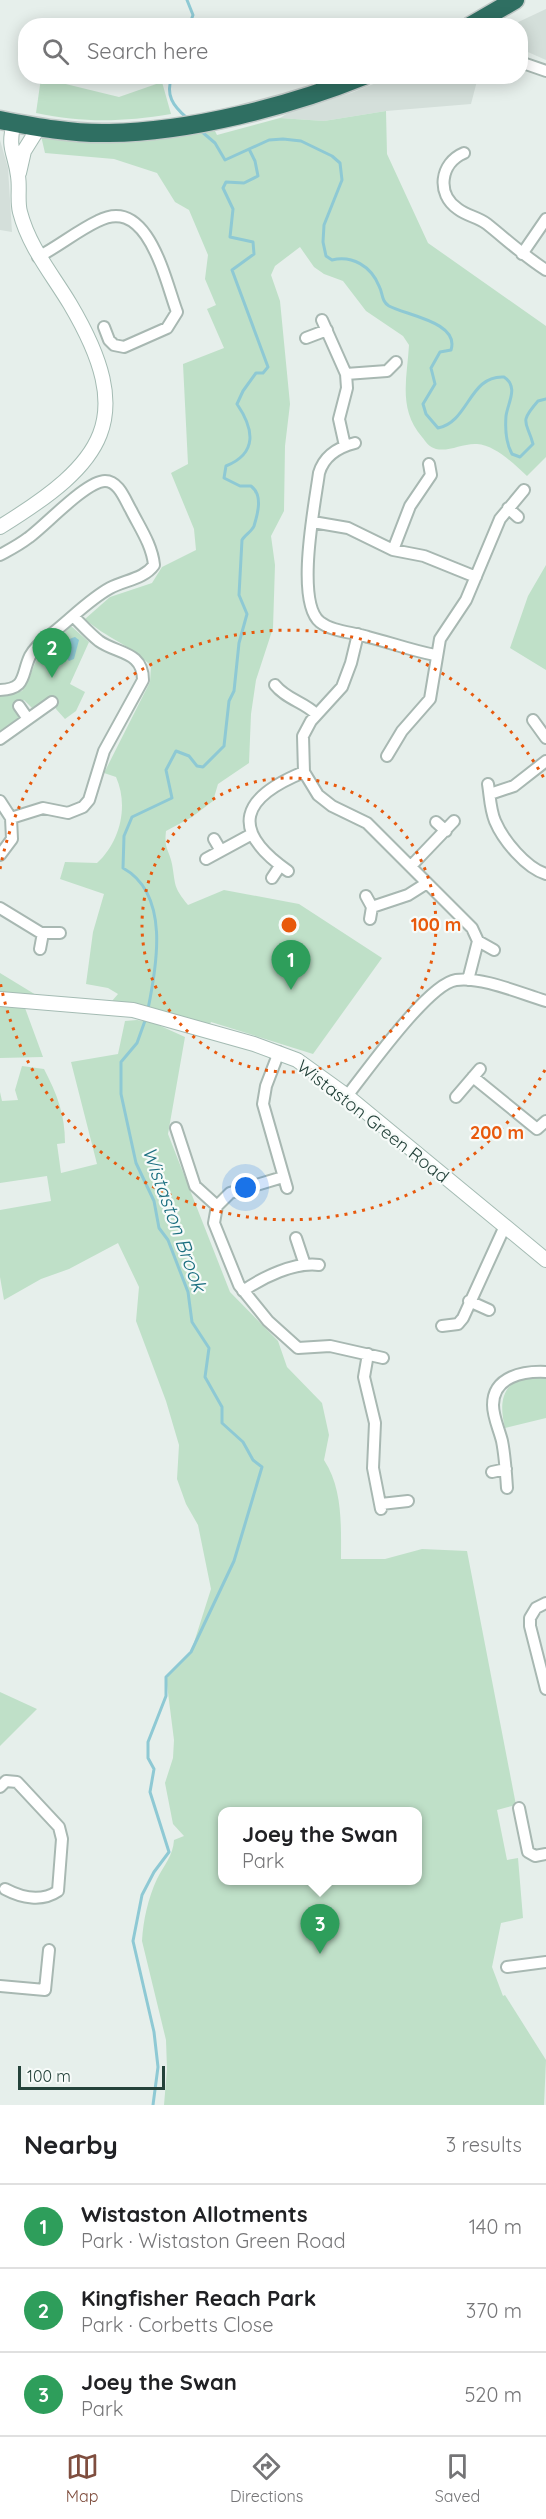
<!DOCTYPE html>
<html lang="en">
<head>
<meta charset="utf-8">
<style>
	:root { --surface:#fff; --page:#f2f2f2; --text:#202124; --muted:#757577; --line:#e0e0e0; --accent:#7f4e3f }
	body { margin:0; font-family:Quicksand,sans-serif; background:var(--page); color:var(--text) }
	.scale { position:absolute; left:18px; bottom:15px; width:147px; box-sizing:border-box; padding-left:6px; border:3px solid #24423a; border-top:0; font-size:16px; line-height:21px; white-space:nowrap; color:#24423a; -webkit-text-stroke:4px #f7fbf9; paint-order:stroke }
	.you { position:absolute; left:246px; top:1188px; width:21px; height:21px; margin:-15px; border:4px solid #fff; border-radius:50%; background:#1a73e8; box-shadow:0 0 0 9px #1a73e833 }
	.badge { display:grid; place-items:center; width:39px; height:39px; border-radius:50%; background:var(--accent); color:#fff; font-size:20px; font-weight:700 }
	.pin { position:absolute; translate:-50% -50px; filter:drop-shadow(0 2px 3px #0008) }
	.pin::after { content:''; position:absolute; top:32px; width:21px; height:18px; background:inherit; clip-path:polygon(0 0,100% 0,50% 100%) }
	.popup { position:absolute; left:218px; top:1807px; width:204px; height:78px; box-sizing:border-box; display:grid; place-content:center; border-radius:12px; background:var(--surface); filter:drop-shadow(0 2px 4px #0005); font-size:20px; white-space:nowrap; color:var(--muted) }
	.popup b { font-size:22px; color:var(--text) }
	.popup::after { content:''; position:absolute; left:50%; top:100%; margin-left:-12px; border:12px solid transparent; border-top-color:var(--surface) }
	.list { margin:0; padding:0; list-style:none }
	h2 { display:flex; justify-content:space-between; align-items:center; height:78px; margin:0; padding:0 24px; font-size:26px }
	h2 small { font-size:20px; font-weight:400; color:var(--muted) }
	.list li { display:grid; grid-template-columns:39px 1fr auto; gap:18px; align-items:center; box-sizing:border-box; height:84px; padding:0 24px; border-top:2px solid var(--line) }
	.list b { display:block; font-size:22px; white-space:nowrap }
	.list p { margin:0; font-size:20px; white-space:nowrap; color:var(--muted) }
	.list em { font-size:20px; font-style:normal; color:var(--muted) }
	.icon { flex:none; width:33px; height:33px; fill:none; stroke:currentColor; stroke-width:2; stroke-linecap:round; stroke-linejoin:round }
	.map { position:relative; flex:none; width:546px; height:2105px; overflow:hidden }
	.search { position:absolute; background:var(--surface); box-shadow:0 3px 15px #0003; left:18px; right:18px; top:18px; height:66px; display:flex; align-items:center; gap:15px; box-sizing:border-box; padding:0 21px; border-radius:24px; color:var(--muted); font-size:22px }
	.sheet { height:330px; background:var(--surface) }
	nav { display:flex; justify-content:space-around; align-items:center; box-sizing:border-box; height:84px; border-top:2px solid var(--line); background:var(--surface); font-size:16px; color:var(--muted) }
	nav a { display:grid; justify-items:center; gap:3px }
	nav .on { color:var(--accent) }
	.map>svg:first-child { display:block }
	.built { fill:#d4dfda }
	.green { fill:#bfe0c8; fill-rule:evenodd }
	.water { fill:#8ec9d4 }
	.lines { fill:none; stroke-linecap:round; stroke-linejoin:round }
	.stream { stroke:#8ec9d4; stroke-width:3 }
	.street-casing { stroke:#a8b8b2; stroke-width:14 }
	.secondary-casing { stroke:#a4bbb3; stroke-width:16 }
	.highway-casing { stroke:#c2cac8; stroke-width:21 }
	.street { stroke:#fff; stroke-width:10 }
	.secondary { stroke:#fff; stroke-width:14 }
	.highway { stroke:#2f6f62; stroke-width:18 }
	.ring { fill:none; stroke:#e8590c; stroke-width:3; stroke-dasharray:3 6 }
	.labels { text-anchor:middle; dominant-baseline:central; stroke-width:4.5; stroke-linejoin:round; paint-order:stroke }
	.street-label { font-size:18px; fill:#24423a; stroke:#f7fbf9 }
	.water-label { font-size:20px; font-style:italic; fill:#1c6f80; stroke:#f7fbf9 }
	.centre { fill:#e8590c; stroke:#f7fbf9; stroke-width:3 }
	.ring-label { font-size:18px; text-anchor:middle; font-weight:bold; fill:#e8590c; stroke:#f7fbf9; stroke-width:4.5; stroke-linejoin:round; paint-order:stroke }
</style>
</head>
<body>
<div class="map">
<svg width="546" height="2105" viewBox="0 0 546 2105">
	<rect width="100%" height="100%" fill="#e6efeb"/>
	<!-- built -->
	<path class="built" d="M546,9V60L521,49L520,26L512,25Z
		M391,77H478L471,104L386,111L324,121L280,118L291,111L351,93Z
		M0,140L8,168L12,232L0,230Z"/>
	<!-- green -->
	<path class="green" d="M41,78L119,97L162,82L171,114C122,122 84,123 36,113Z
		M386,111L387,154L428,243L546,326V457L527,476C514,464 495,445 477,444C463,443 449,452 436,449C429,447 426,442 422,437C398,409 407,379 409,345L403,336L366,311L343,281L324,274L314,267L300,247L275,266L271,275L280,301L290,404L285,446L284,511L271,536L275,565L273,628L256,680L251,714L249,763L218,784L213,801L192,817L166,831C164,850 169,849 172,864C176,887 173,886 188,905L224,890L299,904L382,958L313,1054L211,1022L206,1032L106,1008L118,994L108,988L86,984L93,932L104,894L60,879L65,862L97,863C120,842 129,806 116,777L104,773L150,682L151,666C131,645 106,638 85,619L110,597L152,583L162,567L196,550L194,529L171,473L188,464L183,364L224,348L207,309L216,305L205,279L208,255L189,210L175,202L157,173L114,159L45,153L39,127L210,121L217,135L280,118L324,121Z
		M546,565V670L510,648L528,596Z
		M71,626L89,642L70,684L85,692L76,711L65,719L56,709L53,699L38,709L32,708L24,700L17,706L22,718L0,731V695L22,691C33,677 32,661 45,647H51Z
		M0,973L41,998L0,995Z
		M0,1005L25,1008L43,1057L0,1058Z
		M137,1020L154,1023L185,1037L168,1134L230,1292L278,1341L287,1367L322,1403L329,1435L324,1460C343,1489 341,1526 341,1559H385L422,1549L467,1551L516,1805L497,1810L507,1860L518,1858L523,1918L501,1923L492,1967L503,1996L505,1995L546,2060L544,2105H164L167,2069L166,2040L142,1941C143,1921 148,1898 157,1879C164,1865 173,1856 174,1840L184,1836L173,1824L165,1783L173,1758L174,1740L166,1677L191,1652L211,1589L198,1525L186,1504L177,1479L179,1445L166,1401L136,1321L139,1287L118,1243L69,1269L41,1279L4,1300L0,1277V1210L51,1201L47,1176L0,1183V1092L2,1101L18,1100L15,1090L22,1066L44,1069C57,1094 65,1114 65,1143L57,1144L61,1173L97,1164L71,1062L118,1054L125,1021ZM222,1812H418V1880H222Z
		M528,1376L546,1377V1418L505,1428C499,1404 501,1383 528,1376Z
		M0,1692L37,1709L0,1746Z"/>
	<!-- water -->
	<path class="water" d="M75,637L79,640L74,659L69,661L61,652C62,642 66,640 75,637Z"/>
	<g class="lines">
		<!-- stream -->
		<path class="stream" d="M187,0L193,15L189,26
			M172,76C165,95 173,106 187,118
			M201,131L215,143L225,160L269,140L283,139L301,141L332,156L340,163L342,180L324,225L323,242L326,256L332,260C352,255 371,266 379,286C383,293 381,301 389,306C405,315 460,322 451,350L440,352L431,368L435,384L423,404L426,414L438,428C469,422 469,375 504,377C519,387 508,402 506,416C505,429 506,443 512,454L520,457L533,444C527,421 518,424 538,401L546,399
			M148,1009C157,965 170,894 123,868L124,836L132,817L172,798L166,770L176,751L189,756L197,766L203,767L224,746L229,701L234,691L239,643L247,614L239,595L242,540C245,535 252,531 254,526C258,513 263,495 251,486H240L224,478L226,466C258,453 254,429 237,404L243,391L256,373H263L268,367L232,270L254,254L253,242L230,237L233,209L223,188L226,182L244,183L258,176L255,161L250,151
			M146,1018L137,1043L121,1062V1094L136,1163L154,1201L159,1228L168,1240L188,1292L192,1322L209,1348L205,1377L222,1407V1423L243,1442L253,1460L262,1467L234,1561L191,1652L166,1677V1696L148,1742V1758L154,1769L150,1792L169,1852L154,1872L142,1895L133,1941L154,2032L158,2067L153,2105"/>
		<defs>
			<path id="street" d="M520,62L546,71
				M464,153C440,163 436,194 458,209C467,216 478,217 487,224C507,240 524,256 546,270
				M522,254L546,219
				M38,257C59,246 77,231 98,221C148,195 165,280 177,312L167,328L124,347L114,345L109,340L104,327
				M322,320L346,374L347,388L339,419L345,446
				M306,338L327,330
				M346,374L387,371L396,362
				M355,443C339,447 324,456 319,473C315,503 295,602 320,622C333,632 353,632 368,637C392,643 410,650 435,655
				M508,508L518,517
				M313,522L348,528L393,550L424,556L476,577
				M393,550L410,506L431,475L429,464
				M0,555C9,550 19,545 28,538C44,527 86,481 105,481C119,481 125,500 131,510C140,528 152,545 154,565C144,579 125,580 110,588C88,600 69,621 49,636C42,641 34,649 30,656C21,675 27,689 0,690
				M358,634L351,663L342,687L311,721L303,736L304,772L318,795L332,806L367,823L472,928L478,941L468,980
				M275,685C286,699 304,702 316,714
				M19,706L28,719
				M533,720L546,738
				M0,739L52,702
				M387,756L402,731L430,699L440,639L466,600L500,519L524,490
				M488,784C490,796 490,809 495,821C503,840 526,868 546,874
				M490,794L514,786L546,761
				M0,801L11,818L43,808L68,813L83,807L89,800L104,751L143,680C143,651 117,654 99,641C90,634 82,625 74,617
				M436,822L446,831
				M214,839L221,851
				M0,855L12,839L11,818
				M206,859L252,834
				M411,866L454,821
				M288,871C228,829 242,797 304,772
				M272,878L280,866
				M366,896L372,907L370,919
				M372,907L408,895L427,883
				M0,908L41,933H60
				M478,941L494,950
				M40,949L43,933
				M279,1052L266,1086L263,1104L287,1188
				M473,1077L537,1129L546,1121
				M347,1096C367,1071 428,984 456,980C481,976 522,994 546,1001
				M456,1097L480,1069
				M176,1128L195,1186L217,1206
				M283,1177L230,1193L217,1206L214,1223L239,1285L268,1321L298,1348L330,1346L383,1358
				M296,1238L305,1265
				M243,1291C263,1277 294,1262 319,1265
				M469,1301L489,1310
				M442,1326L458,1324L463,1318L505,1226
				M368,1354L364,1377L375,1423L373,1468L381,1509
				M492,1472L506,1469
				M507,1488C506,1472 505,1456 502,1441C499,1429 493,1417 493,1405C493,1376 524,1371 546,1372
				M381,1504L408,1501
				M546,1603L536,1608L530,1618V1626L546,1689
				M0,1787L6,1781L17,1782L59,1827L62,1839L58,1891C42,1902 22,1898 5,1889
				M519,1808L528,1852L535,1856L546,1854
				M507,1967L546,1962
				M0,1986L45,1990L49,1950"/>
			<path id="secondary" d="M19,173L24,151L39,127
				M0,527C105,462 138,419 70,304C52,274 29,247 20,212C17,201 20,188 18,176C15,152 7,149 14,123
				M0,999L133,1010L254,1044L297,1060L347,1096L546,1260"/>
			<path id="highway" d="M470,26L515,0
				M0,120C36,127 73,134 109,133C189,132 290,106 364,76"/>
		</defs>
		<!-- street casing -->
		<use href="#street" class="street-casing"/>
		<!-- secondary casing -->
		<use href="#secondary" class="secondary-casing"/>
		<!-- highway casing -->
		<use href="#highway" class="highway-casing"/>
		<!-- street -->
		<use href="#street" class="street"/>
		<!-- secondary -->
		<use href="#secondary" class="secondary"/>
		<!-- highway -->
		<use href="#highway" class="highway"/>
	</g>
	<!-- distance rings -->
	<g class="ring">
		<circle cx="289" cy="925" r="147"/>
		<path d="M545 1070A294 294 0 0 1 0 981M0 869A294 294 0 0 1 545 780"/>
	</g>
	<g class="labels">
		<!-- street labels -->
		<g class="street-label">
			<text transform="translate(373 1121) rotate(38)">Wistaston Green Road</text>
		</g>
		<!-- water labels -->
		<g class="water-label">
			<text transform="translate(175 1219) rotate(70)">Wistaston Brook</text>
		</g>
	</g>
	<circle cx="289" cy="925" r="9" class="centre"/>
	<g class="ring-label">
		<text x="436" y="931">100 m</text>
		<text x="497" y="1139">200 m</text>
	</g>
</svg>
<div class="scale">100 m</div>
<div class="you"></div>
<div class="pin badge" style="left:291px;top:990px;background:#2e9e5b">1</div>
<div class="pin badge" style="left:52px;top:678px;background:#2e9e5b">2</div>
<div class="pin badge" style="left:320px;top:1954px;background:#2e9e5b">3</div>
<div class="popup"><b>Joey the Swan</b>Park</div>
<div class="search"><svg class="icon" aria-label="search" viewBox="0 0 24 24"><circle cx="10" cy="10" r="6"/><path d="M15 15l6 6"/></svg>Search here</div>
</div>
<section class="sheet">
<h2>Nearby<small>3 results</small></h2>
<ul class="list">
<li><span class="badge" style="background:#2e9e5b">1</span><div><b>Wistaston Allotments</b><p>Park · Wistaston Green Road</p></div><em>140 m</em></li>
<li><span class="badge" style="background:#2e9e5b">2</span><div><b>Kingfisher Reach Park</b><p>Park · Corbetts Close</p></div><em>370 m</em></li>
<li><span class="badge" style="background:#2e9e5b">3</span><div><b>Joey the Swan</b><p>Park</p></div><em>520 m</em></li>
</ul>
</section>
<nav>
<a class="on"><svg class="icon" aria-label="map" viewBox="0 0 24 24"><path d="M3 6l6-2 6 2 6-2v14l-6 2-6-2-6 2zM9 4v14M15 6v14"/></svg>Map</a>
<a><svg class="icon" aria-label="directions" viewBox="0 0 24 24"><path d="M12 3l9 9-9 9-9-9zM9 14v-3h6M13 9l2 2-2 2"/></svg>Directions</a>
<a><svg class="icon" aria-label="saved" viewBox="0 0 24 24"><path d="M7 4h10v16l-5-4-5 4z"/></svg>Saved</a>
</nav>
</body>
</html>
